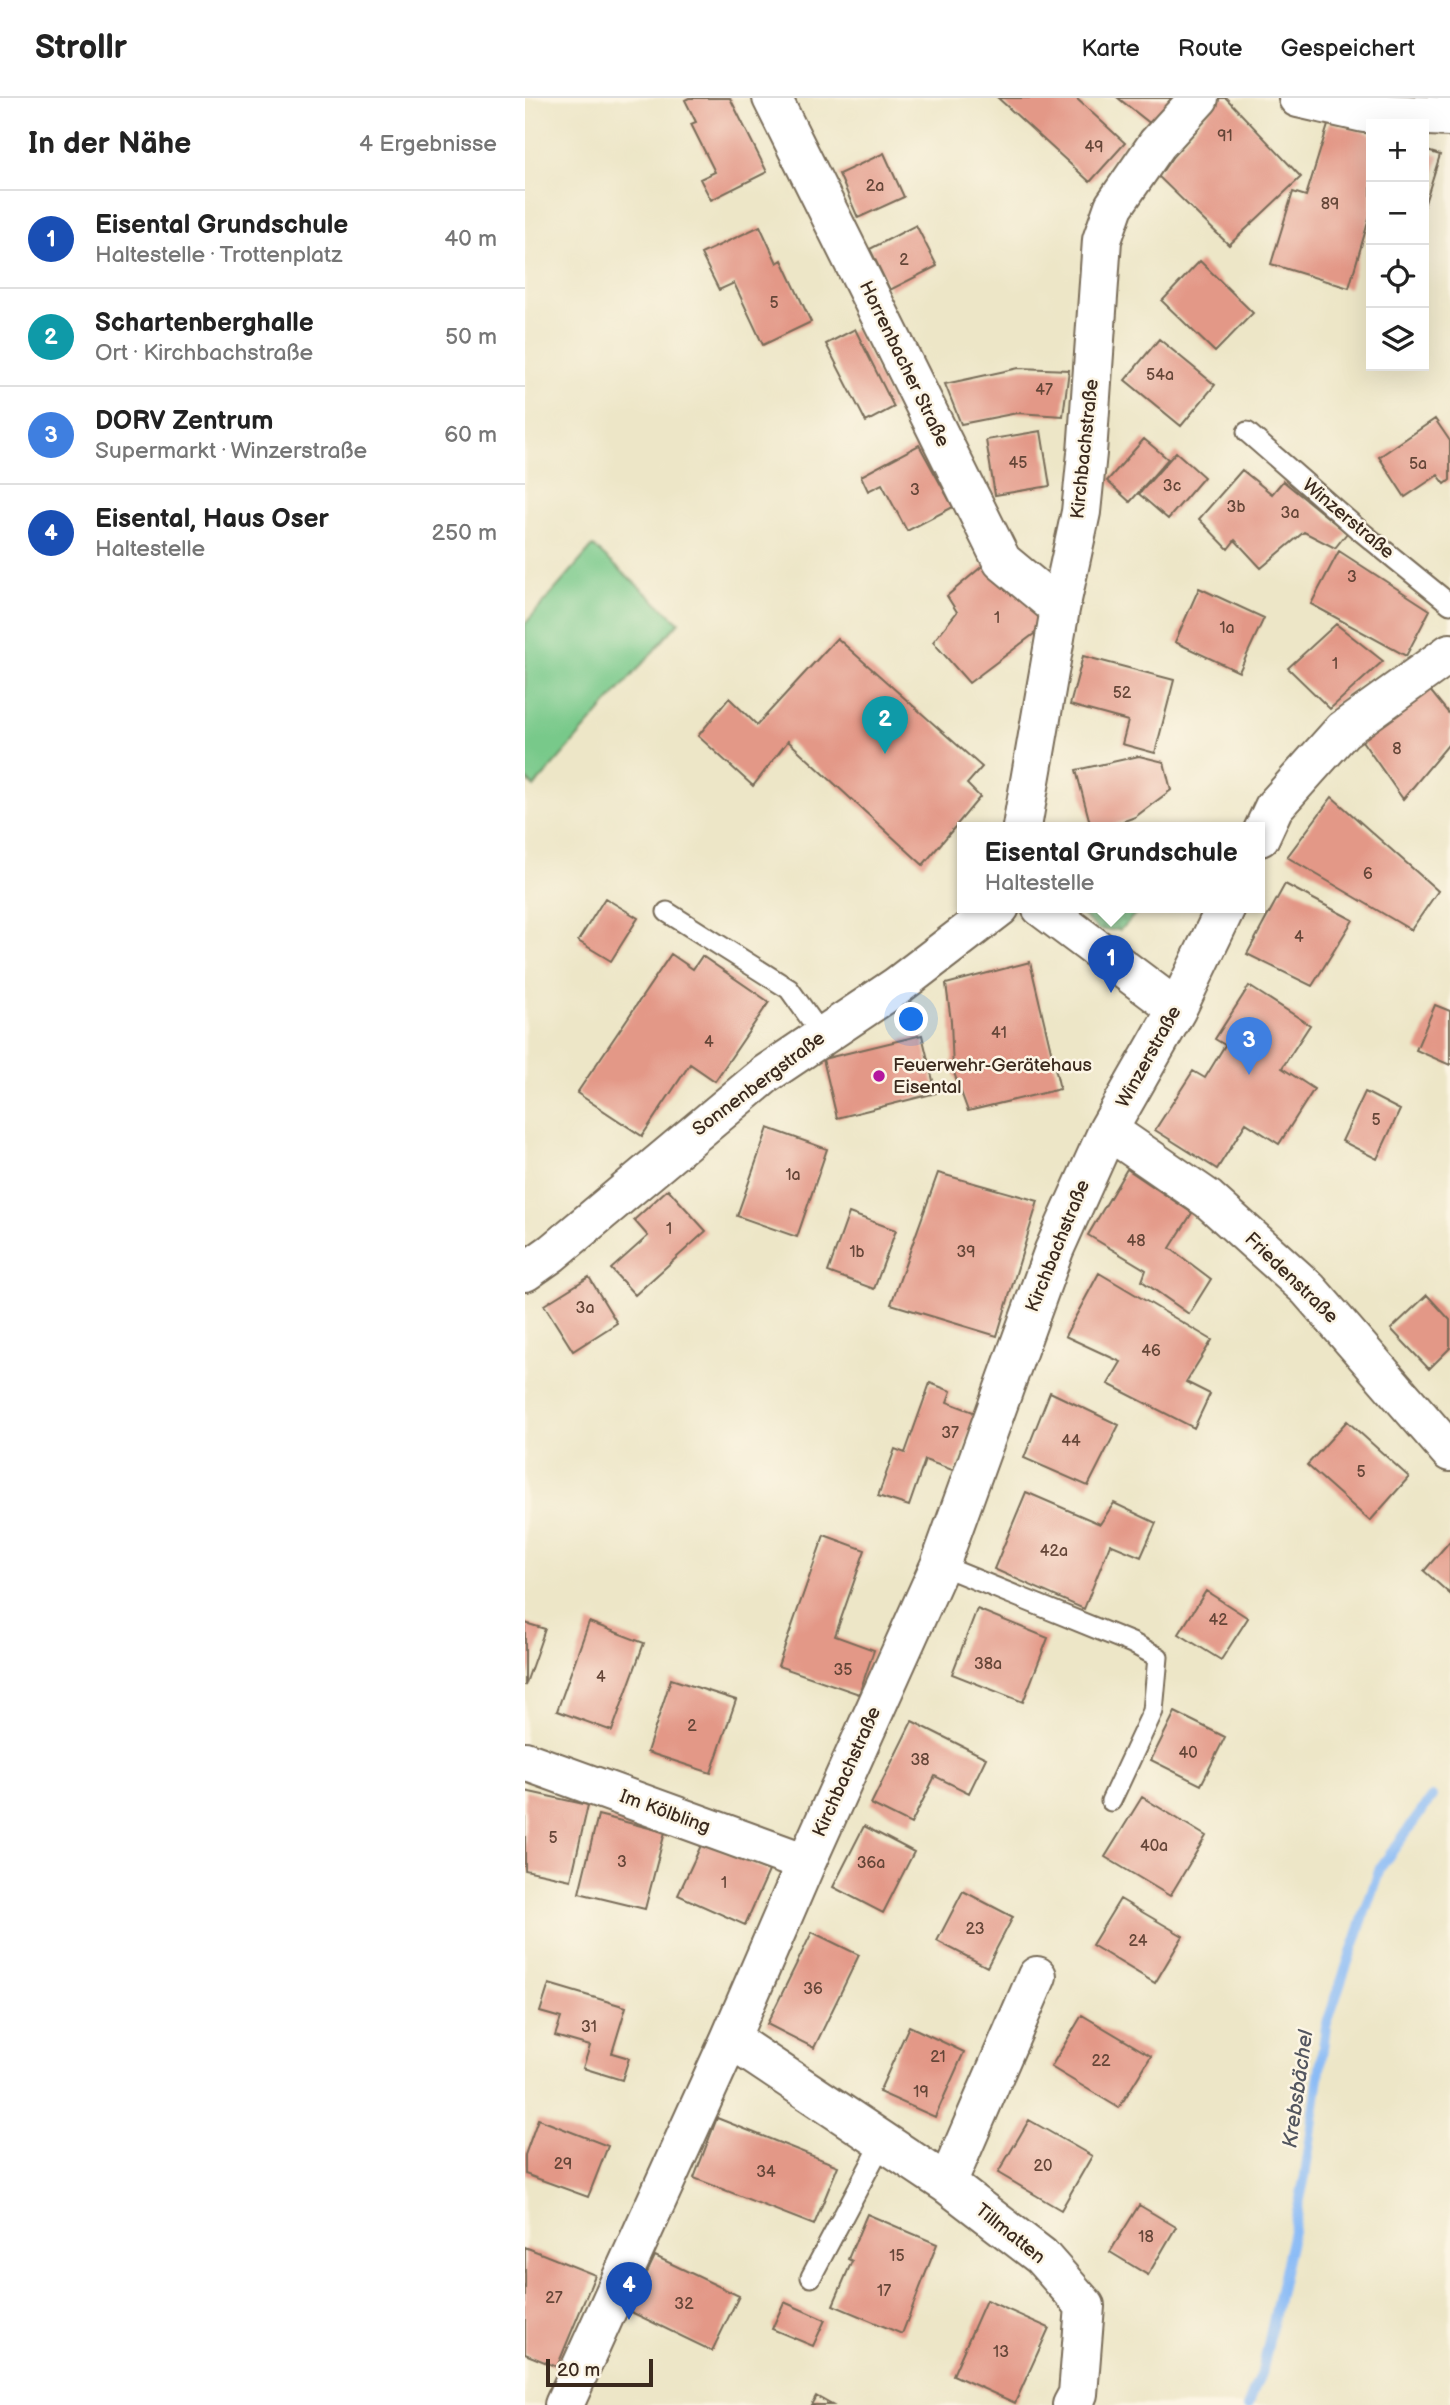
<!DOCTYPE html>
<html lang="de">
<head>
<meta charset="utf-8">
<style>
	:root { --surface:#fff; --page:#f2f2f2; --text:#222; --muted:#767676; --line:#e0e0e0; --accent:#b5179e }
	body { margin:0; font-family:"Balsamiq Sans",sans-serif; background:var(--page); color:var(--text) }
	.controls { position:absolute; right:21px; top:21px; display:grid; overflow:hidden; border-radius:0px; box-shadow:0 7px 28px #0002 }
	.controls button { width:63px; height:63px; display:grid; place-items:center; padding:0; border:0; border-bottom:2px solid var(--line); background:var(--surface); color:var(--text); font:35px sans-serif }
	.scale { position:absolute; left:21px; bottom:18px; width:107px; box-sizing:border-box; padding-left:7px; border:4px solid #3b2a1e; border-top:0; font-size:19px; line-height:24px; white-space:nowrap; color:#3b2a1e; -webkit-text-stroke:5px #fcf5e5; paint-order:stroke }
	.you { position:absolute; left:387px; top:922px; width:24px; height:24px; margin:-18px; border:5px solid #fff; border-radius:50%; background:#1a73e8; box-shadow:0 0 0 10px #1a73e833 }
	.badge { display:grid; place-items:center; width:46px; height:46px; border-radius:50%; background:var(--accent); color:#fff; font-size:23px; font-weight:700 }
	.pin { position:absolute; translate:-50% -58px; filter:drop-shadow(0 2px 4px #0008) }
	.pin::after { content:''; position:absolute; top:37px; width:24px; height:21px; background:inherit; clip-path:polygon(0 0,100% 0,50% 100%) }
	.popup { position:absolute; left:432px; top:724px; width:308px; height:91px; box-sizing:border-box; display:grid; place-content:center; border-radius:0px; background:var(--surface); filter:drop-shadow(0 2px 5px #0005); font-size:23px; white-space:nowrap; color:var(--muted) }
	.popup b { font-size:26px; color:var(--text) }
	.popup::after { content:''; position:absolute; left:50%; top:100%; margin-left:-14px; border:14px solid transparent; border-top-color:var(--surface) }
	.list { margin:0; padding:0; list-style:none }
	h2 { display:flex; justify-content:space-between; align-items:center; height:91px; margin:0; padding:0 28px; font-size:30px }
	h2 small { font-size:23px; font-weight:400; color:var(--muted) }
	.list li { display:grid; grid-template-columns:46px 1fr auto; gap:21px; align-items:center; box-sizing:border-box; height:98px; padding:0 28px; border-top:2px solid var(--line) }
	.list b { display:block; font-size:26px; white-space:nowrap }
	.list p { margin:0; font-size:23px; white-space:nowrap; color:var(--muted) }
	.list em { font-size:23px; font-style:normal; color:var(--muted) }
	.icon { flex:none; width:38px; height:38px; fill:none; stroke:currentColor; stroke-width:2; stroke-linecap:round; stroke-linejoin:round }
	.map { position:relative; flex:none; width:925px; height:2307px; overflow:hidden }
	header { display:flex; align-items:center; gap:42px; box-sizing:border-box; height:98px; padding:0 35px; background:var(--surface); border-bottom:2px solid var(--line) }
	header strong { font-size:33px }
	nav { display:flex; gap:38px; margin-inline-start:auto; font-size:24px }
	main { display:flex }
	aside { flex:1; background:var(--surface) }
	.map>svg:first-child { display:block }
	.grass { fill:url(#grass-dots); stroke:#5a7a54; stroke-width:2 }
	.pitch { fill:#78c98a; stroke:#5a7a54; stroke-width:2 }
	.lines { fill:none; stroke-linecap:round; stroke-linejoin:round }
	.stream { stroke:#8abbf6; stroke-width:10 }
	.building { fill:#e39887 }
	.lane-casing { stroke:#796c59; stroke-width:23 }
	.street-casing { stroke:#796c59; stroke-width:42 }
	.secondary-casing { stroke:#796c59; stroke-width:42 }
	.lane { stroke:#fff; stroke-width:19 }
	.street { stroke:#fff; stroke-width:38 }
	.secondary { stroke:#fff; stroke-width:38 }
	.poi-dot { fill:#b5179e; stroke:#fcf5e5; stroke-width:2.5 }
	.labels { text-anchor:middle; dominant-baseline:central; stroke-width:5; stroke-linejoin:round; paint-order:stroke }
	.number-label { font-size:16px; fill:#654638 }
	.street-label { font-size:19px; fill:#3b2a1e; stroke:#fcf5e5 }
	.poi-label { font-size:19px; fill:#3b2a1e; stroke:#fcf5e5; text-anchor:start }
	.water-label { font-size:21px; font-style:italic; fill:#53565f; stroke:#fcf5e5 }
</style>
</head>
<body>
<header>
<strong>Strollr</strong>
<nav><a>Karte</a><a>Route</a><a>Gespeichert</a></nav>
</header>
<main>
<aside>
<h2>In der Nähe<small>4 Ergebnisse</small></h2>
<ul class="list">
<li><span class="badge" style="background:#1a4fb4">1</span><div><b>Eisental Grundschule</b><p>Haltestelle · Trottenplatz</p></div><em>40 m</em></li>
<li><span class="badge" style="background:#0f9aa8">2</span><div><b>Schartenberghalle</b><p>Ort · Kirchbachstraße</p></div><em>50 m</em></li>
<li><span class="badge" style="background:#3f7fe0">3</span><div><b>DORV Zentrum</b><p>Supermarkt · Winzerstraße</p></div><em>60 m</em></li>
<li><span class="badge" style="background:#1a4fb4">4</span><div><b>Eisental, Haus Oser</b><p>Haltestelle</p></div><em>250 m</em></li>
</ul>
</aside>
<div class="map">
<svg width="925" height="2307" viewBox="0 0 925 2307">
	<defs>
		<pattern id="grass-dots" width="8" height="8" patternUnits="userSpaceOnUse" patternTransform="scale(1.75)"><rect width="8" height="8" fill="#78c98a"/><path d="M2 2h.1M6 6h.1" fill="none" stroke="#64a370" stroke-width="1.8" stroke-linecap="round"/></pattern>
	</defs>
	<rect width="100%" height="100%" fill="#fcf5e5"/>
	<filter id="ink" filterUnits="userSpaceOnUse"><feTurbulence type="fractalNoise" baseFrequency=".0143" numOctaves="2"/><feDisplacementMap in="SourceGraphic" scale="14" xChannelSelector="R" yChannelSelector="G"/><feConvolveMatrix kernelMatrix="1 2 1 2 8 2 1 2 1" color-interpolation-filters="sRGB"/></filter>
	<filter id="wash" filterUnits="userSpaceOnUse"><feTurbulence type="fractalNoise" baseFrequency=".00686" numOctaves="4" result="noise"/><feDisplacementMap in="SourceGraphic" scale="28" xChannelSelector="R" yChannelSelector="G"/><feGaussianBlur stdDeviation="1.57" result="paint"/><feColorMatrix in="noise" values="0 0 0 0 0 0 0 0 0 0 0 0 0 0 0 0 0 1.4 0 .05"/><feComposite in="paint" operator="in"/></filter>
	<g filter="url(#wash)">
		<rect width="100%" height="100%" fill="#ede6c7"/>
		<!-- grass -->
		<path class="grass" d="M548,809H617L595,832H574Z"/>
		<!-- pitch -->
		<path class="pitch" d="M68,448L154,524L9,689L0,680V526Z"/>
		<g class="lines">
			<!-- stream -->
			<path class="stream" d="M723,2307L738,2270L780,2078L801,1928L855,1770L907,1699"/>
		</g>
		<g id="blocks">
			<!-- building -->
			<path class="building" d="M164,0H205L242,74L186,102L175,81L190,74L166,26L171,24L160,2Z
				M473,0H551L600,45L565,84Z
				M593,0H647L626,26Z
				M695,0H701L776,79L704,147L631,76Z
				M804,24L846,36V114L824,190L746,166L768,94L781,98Z
				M899,52L915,57L899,108Z
				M359,55L379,99L333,120L314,76Z
				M391,127L412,168L365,192L345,151Z
				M235,128L252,165L257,162L286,224L238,247L209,185L194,192L176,156Z
				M675,163L728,215L690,254L637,203Z
				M330,231L369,309L341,324L301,246Z
				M634,241L690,287L656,328L600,282Z
				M494,270L544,272L538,318L492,315L436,326L420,286Z
				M910,321L925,343V382L920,386L913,377L880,399L854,359Z
				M516,333L525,388L470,397L461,342Z
				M619,341L643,361L605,404L582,383Z
				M394,347L428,409L382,433L357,386L343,393L336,378Z
				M651,354L679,379L643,421L614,396Z
				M717,372L747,396L758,383L822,435L810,450L779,434L736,470L710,442L703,451L674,421Z
				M814,453L905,512L881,558L786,506Z
				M468,459L522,526L444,585L408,544L432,514L422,498Z
				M674,490L739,520L714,574L650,544Z
				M811,526L858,563L805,611L763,570Z
				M312,540L457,669L442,686L455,699L398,767L263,643L228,688L173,638L204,600L232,627Z
				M558,558L649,582L630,655L597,646L603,623L545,607Z
				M904,591L925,617V650L923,647L878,701L835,640Z
				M614,658L639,664L646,692L610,719L583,729H566L551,672Z
				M807,699L913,793L886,832L762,759Z
				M760,786L828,822L787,888L722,856Z
				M80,800L113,820L86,863L53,843Z
				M146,856L168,871L177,858L244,904L190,983L165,966L117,1038L52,995Z
				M505,864L535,991L443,1013L428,972L426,923L421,886Z
				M724,888L785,927L757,970L789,991L754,1046L721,1025L692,1071L630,1032L668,973L680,980L700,947L690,941Z
				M910,907L925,913V967L891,952Z
				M397,937L411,995L312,1020L298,961Z
				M840,994L875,1012L852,1061L817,1043Z
				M243,1030L302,1051L272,1139L212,1118Z
				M602,1071L667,1115L645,1150L686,1181L664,1216L617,1183L621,1172L563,1137Z
				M413,1075L513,1103L472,1238L366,1206Z
				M143,1091L181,1133L110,1197L86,1171L123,1138L109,1122Z
				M324,1115L371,1132L349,1191L303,1174Z
				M574,1175L687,1242L661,1284L685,1296L669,1330L583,1286L596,1264L540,1238Z
				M64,1179L92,1225L48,1253L19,1207Z
				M902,1197L925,1222V1250L904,1271L866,1231Z
				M405,1285L426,1293L422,1304L451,1315L430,1373L400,1362L384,1408L353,1398L370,1351L380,1355Z
				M525,1294L594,1327L563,1388L499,1360Z
				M822,1323L884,1379L845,1423L782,1367Z
				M501,1394L575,1426L589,1405L631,1425L616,1459L585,1446L559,1511L469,1471Z
				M299,1437L340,1452L310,1538L349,1552L334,1596L253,1568Z
				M925,1443V1496L899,1473Z
				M681,1493L723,1520L696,1562L654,1536Z
				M452,1511L523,1540L498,1604L427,1576Z
				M64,1524L119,1545L87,1633L32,1613Z
				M0,1525L20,1531L0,1588Z
				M146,1581L211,1602L186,1675L122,1654Z
				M650,1614L700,1639L676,1687L626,1662Z
				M387,1623L461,1660L444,1695L410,1678L386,1726L346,1706Z
				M0,1693L63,1707L46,1782L0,1772Z
				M617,1699L681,1738L645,1798L580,1759Z
				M73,1717L140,1734L120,1811L54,1795Z
				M339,1728L389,1754L358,1815L308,1789Z
				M178,1743L244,1773L220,1827L153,1797Z
				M438,1793L488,1819L462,1869L412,1843Z
				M595,1801L658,1838L630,1885L567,1847Z
				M287,1834L334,1857L289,1950L242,1926Z
				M24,1886L101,1909L87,1955L104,1960L97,1982L58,1970L65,1948L30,1938L36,1920L15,1914Z
				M557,1917L626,1958L594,2010L526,1969Z
				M384,1928L439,1954L410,2019L354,1994Z
				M192,2020L313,2068L289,2127L169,2080Z
				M13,2021L83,2048L63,2099L0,2076V2057Z
				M504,2022L567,2058L536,2112L473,2075Z
				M614,2107L651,2129L623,2177L585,2154Z
				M342,2116L412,2146L377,2236L308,2207L327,2163L323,2161Z
				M0,2149L70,2177L32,2269L0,2256Z
				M130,2158L214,2198L187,2253L104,2213Z
				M461,2202L524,2230L490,2305L428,2277Z
				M259,2204L300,2222L288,2248L247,2231Z
				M291,2298L307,2307H286Z"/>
		</g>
	</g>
	<g filter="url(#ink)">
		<use href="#blocks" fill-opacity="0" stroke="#796c59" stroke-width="2"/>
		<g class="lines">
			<defs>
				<path id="lane" d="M722,334L833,431L925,506
					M142,814L264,891L297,937
					M415,1467L607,1545L633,1559L628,1613L586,1703
					M286,2179L358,2043"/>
				<path id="street" d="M247,0L477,463L535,511
					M497,729L535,511L556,414L562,355L577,142L589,108L632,46L674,0
					M735,739L749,709L818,632L925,555
					M516,809L652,911
					M583,1032L683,1101L783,1191L925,1354
					M0,1174L27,1155L241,976L372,888L475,809
					M0,1663L281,1765
					M205,1941L422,2086L516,2158L560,2208L553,2296L547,2307
					M422,2086L512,1878
					M39,2307L205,1941L281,1765L415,1467L529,1152L583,1032L652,911L701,809"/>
				<path id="secondary" d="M773,0L839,15L925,19"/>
			</defs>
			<!-- lane casing -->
			<use href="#lane" class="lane-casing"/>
			<!-- street casing -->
			<use href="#street" class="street-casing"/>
			<!-- secondary casing -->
			<use href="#secondary" class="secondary-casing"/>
			<!-- lane -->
			<use href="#lane" class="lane"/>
			<!-- street -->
			<use href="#street" class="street"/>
			<!-- secondary -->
			<use href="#secondary" class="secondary"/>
		</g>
	</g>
	<!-- markers -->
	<circle class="poi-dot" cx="354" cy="978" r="7"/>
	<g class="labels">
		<!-- number labels -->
		<g class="number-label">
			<text x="700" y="38">91</text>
			<text x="569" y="49">49</text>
			<text x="350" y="88">2a</text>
			<text x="805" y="106">89</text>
			<text x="379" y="162">2</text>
			<text x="249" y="205">5</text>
			<text x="635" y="277">54a</text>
			<text x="519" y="292">47</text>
			<text x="493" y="365">45</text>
			<text x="893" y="366">5a</text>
			<text x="647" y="388">3c</text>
			<text x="390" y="392">3</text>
			<text x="711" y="409">3b</text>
			<text x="765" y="415">3a</text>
			<text x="827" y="479">3</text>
			<text x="472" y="520">1</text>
			<text x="702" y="530">1a</text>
			<text x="810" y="566">1</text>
			<text x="597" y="595">52</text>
			<text x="872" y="651">8</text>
			<text x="843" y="776">6</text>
			<text x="774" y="839">4</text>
			<text x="474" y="935">41</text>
			<text x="184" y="944">4</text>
			<text x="851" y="1022">5</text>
			<text x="268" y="1077">1a</text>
			<text x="144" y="1131">1</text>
			<text x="611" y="1143">48</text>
			<text x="332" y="1154">1b</text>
			<text x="441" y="1154">39</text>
			<text x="60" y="1210">3a</text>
			<text x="626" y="1253">46</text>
			<text x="425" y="1335">37</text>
			<text x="546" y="1343">44</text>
			<text x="836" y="1374">5</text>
			<text x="529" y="1453">42a</text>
			<text x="693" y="1522">42</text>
			<text x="463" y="1566">38a</text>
			<text x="318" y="1572">35</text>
			<text x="76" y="1579">4</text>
			<text x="167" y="1628">2</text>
			<text x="663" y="1655">40</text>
			<text x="395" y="1662">38</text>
			<text x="28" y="1740">5</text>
			<text x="629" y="1748">40a</text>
			<text x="97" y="1764">3</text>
			<text x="346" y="1765">36a</text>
			<text x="199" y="1785">1</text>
			<text x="450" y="1831">23</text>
			<text x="613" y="1843">24</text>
			<text x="288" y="1891">36</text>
			<text x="64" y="1929">31</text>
			<text x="413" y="1959">21</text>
			<text x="576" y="1963">22</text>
			<text x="396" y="1994">19</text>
			<text x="38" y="2066">29</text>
			<text x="518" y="2068">20</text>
			<text x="241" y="2074">34</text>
			<text x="621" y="2139">18</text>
			<text x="372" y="2158">15</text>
			<text x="359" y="2193">17</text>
			<text x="29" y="2200">27</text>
			<text x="159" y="2206">32</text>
			<text x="476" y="2254">13</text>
		</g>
		<!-- street labels -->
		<g class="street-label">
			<text transform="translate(379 266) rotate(64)">Horrenbacher Straße</text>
			<text transform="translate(560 351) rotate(-84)">Kirchbachstraße</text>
			<text transform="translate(823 421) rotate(40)">Winzerstraße</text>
			<text transform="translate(624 959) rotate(-61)">Winzerstraße</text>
			<text transform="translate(234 986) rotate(-37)">Sonnenbergstraße</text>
			<text transform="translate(533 1148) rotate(-68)">Kirchbachstraße</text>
			<text transform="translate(766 1180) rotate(44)">Friedenstraße</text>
			<text transform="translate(322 1674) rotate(-66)">Kirchbachstraße</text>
			<text transform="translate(140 1714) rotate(20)">Im Kölbling</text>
			<text transform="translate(485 2136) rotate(39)">Tillmatten</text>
		</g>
		<!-- poi labels -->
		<g class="poi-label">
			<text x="368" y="967">Feuerwehr-Gerätehaus<tspan x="368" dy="22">Eisental</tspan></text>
		</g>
		<!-- water labels -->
		<g class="water-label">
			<text transform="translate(773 1991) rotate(-82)">Krebsbächel</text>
		</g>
	</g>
</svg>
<div class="controls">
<button>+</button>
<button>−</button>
<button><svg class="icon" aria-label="locate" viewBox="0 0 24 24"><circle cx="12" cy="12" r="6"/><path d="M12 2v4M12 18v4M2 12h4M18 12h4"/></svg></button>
<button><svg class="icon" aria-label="layers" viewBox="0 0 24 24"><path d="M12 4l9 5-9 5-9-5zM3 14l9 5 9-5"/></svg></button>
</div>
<div class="scale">20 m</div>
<div class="you"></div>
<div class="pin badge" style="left:586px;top:895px;background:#1a4fb4">1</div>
<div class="popup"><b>Eisental Grundschule</b>Haltestelle</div>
<div class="pin badge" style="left:360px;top:656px;background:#0f9aa8">2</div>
<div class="pin badge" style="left:724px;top:977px;background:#3f7fe0">3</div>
<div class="pin badge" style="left:104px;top:2222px;background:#1a4fb4">4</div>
</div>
</main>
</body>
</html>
